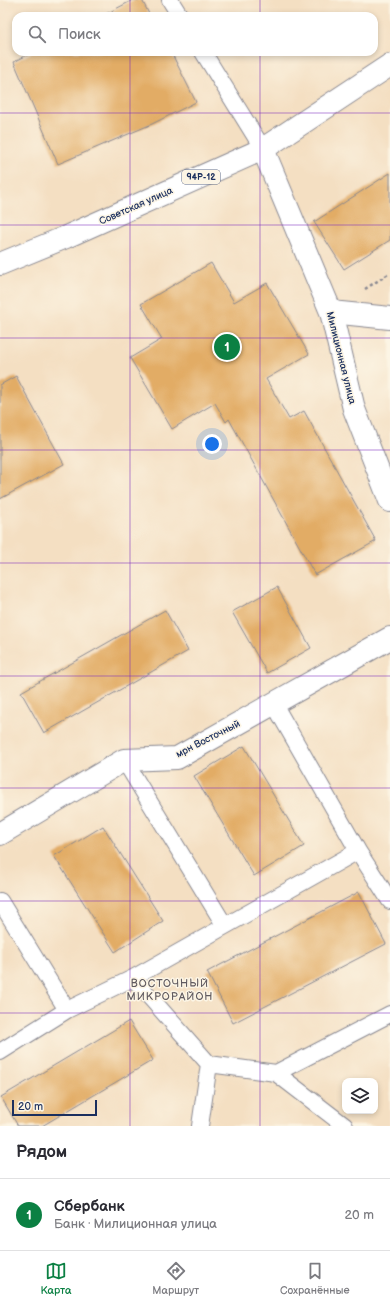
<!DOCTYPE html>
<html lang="ru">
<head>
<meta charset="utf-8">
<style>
	:root { --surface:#fff; --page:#f2f2f3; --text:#2b2b33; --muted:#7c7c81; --line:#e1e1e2; --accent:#0b8043 }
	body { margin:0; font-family:"Balsamiq Sans",sans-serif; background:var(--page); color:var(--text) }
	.controls { position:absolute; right:12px; bottom:12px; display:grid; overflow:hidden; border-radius:8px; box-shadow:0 2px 6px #0003 }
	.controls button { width:36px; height:36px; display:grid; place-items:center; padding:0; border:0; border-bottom:1px solid var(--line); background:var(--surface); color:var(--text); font:20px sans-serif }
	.scale { position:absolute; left:12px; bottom:10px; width:85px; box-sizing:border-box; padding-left:4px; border:2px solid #1b2f5e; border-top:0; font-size:11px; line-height:14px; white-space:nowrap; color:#1b2f5e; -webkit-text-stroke:3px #fcf5e5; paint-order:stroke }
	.you { position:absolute; left:212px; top:444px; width:14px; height:14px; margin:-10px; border:3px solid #fff; border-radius:50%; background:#1a73e8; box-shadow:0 0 0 6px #1a73e833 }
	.badge { display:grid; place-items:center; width:26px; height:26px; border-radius:50%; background:var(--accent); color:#fff; font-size:13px; font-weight:700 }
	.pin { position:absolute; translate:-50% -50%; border:2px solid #fff; box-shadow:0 1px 4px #0006 }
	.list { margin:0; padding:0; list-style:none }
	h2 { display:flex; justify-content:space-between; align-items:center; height:52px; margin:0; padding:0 16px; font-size:17px }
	h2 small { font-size:13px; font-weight:400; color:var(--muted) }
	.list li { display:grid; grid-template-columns:26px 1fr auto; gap:12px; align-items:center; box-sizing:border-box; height:72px; padding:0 16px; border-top:1px solid var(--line) }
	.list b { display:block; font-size:15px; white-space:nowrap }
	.list p { margin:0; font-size:13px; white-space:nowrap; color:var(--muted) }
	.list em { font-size:13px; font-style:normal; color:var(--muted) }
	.icon { flex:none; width:22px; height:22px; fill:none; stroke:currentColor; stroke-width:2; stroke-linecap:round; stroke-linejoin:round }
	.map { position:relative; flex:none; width:390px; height:1126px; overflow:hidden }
	.search { position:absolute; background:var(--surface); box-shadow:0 2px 6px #0003; left:12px; right:12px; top:12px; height:44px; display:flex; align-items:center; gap:10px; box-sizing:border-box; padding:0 14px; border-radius:12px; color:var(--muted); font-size:15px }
	.sheet { height:124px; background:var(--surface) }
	nav { display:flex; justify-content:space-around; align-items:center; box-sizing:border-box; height:56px; border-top:1px solid var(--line); background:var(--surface); font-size:11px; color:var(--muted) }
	nav a { display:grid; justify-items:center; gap:2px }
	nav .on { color:var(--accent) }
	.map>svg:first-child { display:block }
	.building { fill:#e2ac65 }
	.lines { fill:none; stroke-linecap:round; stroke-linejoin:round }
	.lane-casing { stroke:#888790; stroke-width:18 }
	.street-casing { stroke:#888790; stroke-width:24 }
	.primary-casing { stroke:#888790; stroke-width:24 }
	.path { stroke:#888790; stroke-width:2.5; stroke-dasharray:3 3; stroke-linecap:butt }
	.lane { stroke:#fff; stroke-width:16 }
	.street { stroke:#fff; stroke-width:22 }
	.primary { stroke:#fff; stroke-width:22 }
	.grid { fill:none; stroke:#7b2cbf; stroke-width:1; stroke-opacity:0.55 }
	.labels { text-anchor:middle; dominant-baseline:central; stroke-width:3; stroke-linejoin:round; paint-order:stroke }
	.shield { fill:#fcf5e5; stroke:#5e6a86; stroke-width:1 }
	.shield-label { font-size:9px; font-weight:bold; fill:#1b2f5e }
	.street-label { font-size:10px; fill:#1b2f5e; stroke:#fcf5e5 }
	.neighbourhood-label { font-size:11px; letter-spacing:1px; fill:#615b60; stroke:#fcf5e5 }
</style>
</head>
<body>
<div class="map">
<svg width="390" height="1126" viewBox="0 0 390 1126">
	<rect width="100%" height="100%" fill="#fcf5e5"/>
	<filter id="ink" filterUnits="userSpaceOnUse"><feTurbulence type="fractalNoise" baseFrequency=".025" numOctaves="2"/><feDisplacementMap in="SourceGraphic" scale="8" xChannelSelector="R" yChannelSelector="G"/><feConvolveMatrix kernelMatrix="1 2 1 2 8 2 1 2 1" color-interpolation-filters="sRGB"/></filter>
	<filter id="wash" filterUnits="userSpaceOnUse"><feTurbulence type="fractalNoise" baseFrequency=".012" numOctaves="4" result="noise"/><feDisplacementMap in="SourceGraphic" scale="16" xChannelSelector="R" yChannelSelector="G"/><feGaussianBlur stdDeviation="0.9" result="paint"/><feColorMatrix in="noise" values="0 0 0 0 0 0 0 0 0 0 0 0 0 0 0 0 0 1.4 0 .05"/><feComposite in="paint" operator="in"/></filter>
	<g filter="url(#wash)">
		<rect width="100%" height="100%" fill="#f4dfc2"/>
		<g id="blocks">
			<!-- building -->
			<path class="building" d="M133,0H142L150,16H102Z
				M33,52H171L196,102L152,124L58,164L14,62Z
				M390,173V240L344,269L314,222Z
				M211,263L234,302L267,283L309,354L266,379L289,419L304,411L376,541L315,575L229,419L226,422L215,403L172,429L130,358L162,339L141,304Z
				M16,376L64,464L0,499V385Z
				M277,587L311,648L267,673L232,612Z
				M165,610L188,651L44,733L21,692Z
				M244,746L304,846L254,876L194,776Z
				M103,826L163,921L115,952L54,856Z
				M359,892L386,944L233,1023L207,972Z
				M129,1021L153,1060L42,1126H18L1,1097Z"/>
		</g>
	</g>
	<g filter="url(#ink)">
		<use href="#blocks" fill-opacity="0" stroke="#888790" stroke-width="1"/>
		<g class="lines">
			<defs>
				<path id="lane" d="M170,0L180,16
					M203,52L263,149
					M274,704L358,851L390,901
					M124,760L225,926
					M0,901L67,1010L133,978L358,851
					M133,978L209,1064L276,1073L390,1014
					M0,1052L67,1010
					M276,1073L345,1126
					M200,1126L209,1064"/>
				<path id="street" d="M263,149L331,312L354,409L390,501
					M331,312L390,318
					M0,834L124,760L177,758L390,638"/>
				<path id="primary" d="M0,264L66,237L263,149L390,65"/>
			</defs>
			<!-- lane casing -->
			<use href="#lane" class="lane-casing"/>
			<!-- street casing -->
			<use href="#street" class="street-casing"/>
			<!-- primary casing -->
			<use href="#primary" class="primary-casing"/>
			<!-- path -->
			<path class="path" d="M365,289L390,273"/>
			<!-- lane -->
			<use href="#lane" class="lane"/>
			<!-- street -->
			<use href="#street" class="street"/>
			<!-- primary -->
			<use href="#primary" class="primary"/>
		</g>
	</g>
	<!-- grid -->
	<path class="grid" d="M130,0V16M260,0V16M130,52V1126M260,52V1126M0,113H390M0,225H390M0,338H390M0,450H390M0,563H390M0,676H390M0,788H390M0,901H390M0,1013H390"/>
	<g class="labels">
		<!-- shield labels -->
		<rect class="shield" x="182" y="170" width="38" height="14" rx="3"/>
		<g class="shield-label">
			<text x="201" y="177">94Р-12</text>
		</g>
		<!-- street labels -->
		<g class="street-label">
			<text transform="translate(136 206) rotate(-24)">Советская улица</text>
			<text transform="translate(341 358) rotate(76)">Милиционная улица</text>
			<text transform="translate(208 739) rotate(-27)">мрн Восточный</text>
		</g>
		<!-- neighbourhood labels -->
		<g class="neighbourhood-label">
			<text x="170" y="983">ВОСТОЧНЫЙ<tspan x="170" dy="13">МИКРОРАЙОН</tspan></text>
		</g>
	</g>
</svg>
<div class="controls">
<button><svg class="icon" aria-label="layers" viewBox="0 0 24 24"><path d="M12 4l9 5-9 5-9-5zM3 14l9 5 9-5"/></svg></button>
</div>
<div class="scale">20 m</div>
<div class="you"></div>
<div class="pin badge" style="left:227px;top:347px">1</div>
<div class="search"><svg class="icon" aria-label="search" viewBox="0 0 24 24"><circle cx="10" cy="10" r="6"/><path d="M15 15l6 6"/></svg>Поиск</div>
</div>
<section class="sheet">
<h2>Рядом<small></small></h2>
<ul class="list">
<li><span class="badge">1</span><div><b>Сбербанк</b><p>Банк · Милиционная улица</p></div><em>20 m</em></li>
</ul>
</section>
<nav>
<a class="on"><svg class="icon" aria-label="map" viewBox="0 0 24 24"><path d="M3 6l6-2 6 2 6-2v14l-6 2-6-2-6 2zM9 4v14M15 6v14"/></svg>Карта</a>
<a><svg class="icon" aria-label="directions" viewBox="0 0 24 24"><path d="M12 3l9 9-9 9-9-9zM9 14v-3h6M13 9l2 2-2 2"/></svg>Маршрут</a>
<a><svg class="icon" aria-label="saved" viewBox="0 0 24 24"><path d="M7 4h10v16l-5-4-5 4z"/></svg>Сохранённые</a>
</nav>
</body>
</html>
